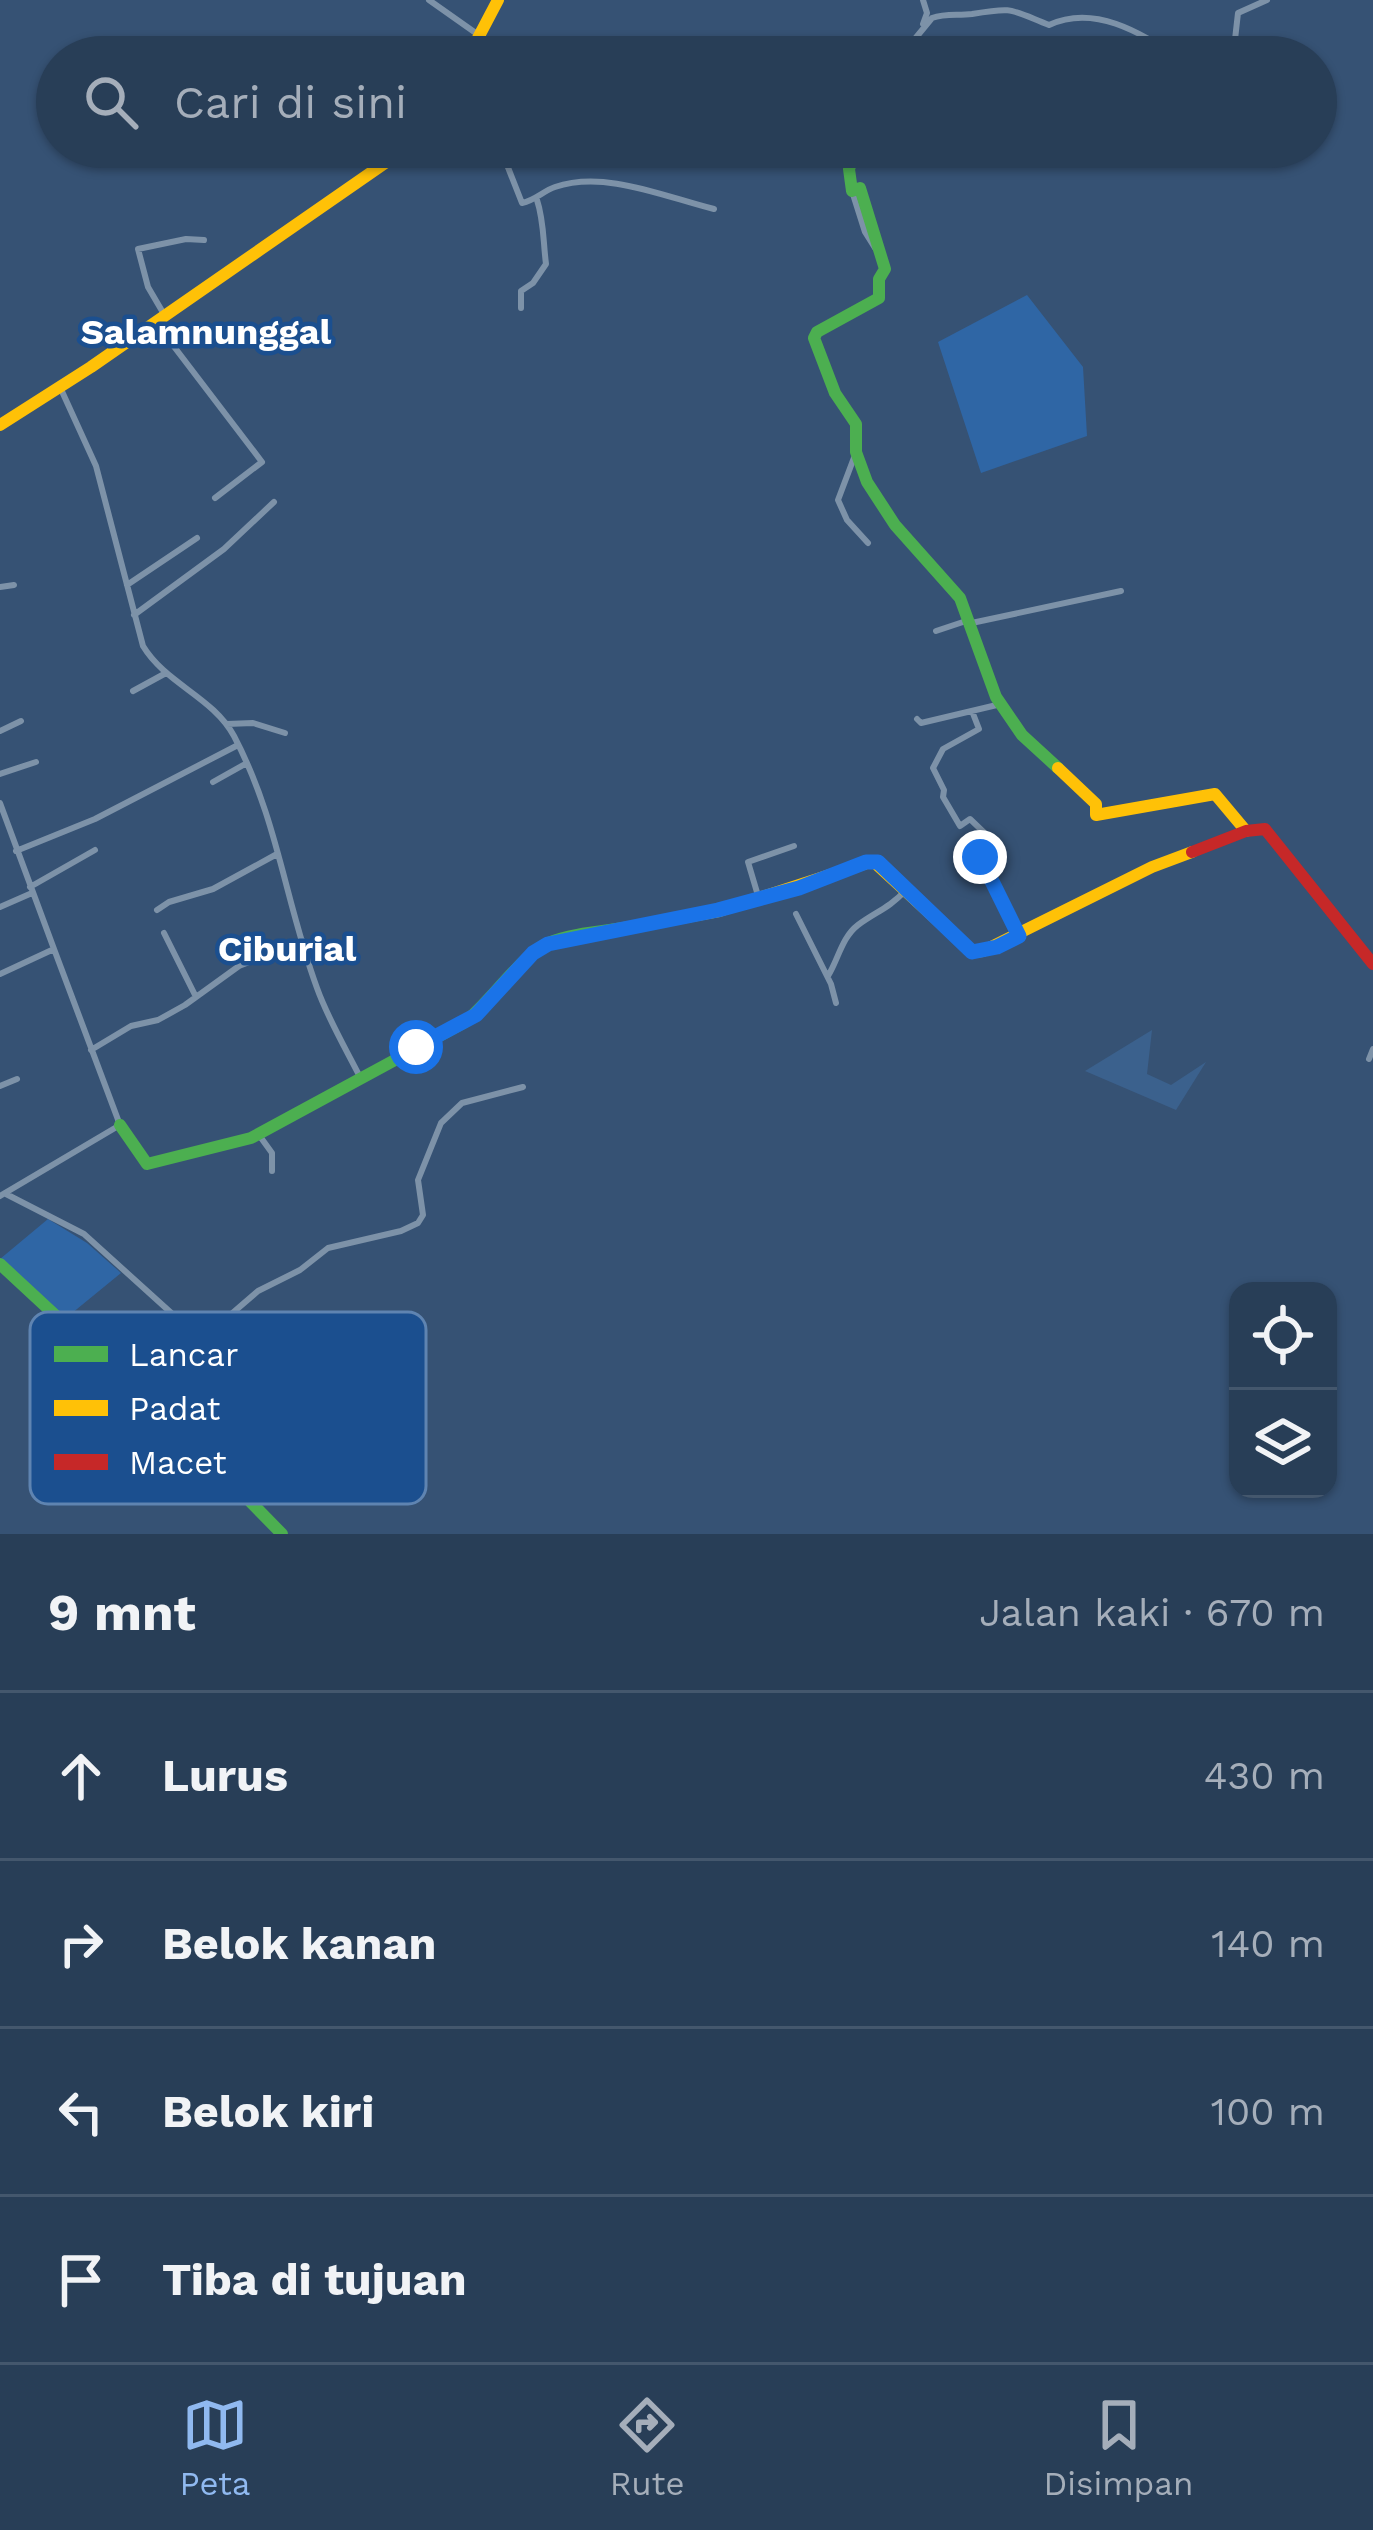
<!DOCTYPE html>
<html lang="id">
<head>
<meta charset="utf-8">
<style>
	:root { --surface:#283e57; --page:#344961; --text:#f1f3f6; --muted:#a5aeba; --line:#44576d; --accent:#90b9f0 }
	body { margin:0; font-family:"Work Sans",sans-serif; background:var(--page); color:var(--text) }
	.controls { position:absolute; right:36px; bottom:36px; display:grid; overflow:hidden; border-radius:24px; box-shadow:0 3px 9px #0004 }
	.controls button { width:108px; height:108px; display:grid; place-items:center; padding:0; border:0; border-bottom:3px solid var(--line); background:var(--surface); color:var(--text); font:60px sans-serif }
	.stop { position:absolute; width:36px; height:36px; margin:-27px; border:9px solid #1a73e8; border-radius:50%; background:#fff }
	.stop.end { background:#1a73e8; border-color:#fff; box-shadow:0 3px 12px #0008 }
	.list { margin:0; padding:0; list-style:none }
	h2 { display:flex; justify-content:space-between; align-items:center; height:156px; margin:0; padding:0 48px; font-size:51px }
	h2 small { font-size:39px; font-weight:400; color:var(--muted) }
	.list li { display:grid; grid-template-columns:78px 1fr auto; gap:36px; align-items:center; box-sizing:border-box; height:168px; padding:0 48px; border-top:3px solid var(--line) }
	.list b { display:block; font-size:45px; white-space:nowrap }
	.list em { font-size:39px; font-style:normal; color:var(--muted) }
	.icon { flex:none; width:66px; height:66px; fill:none; stroke:currentColor; stroke-width:2; stroke-linecap:round; stroke-linejoin:round }
	.map { position:relative; flex:none; width:1373px; height:1534px; overflow:hidden }
	.search { position:absolute; background:var(--surface); box-shadow:0 3px 9px #0004; left:36px; right:36px; top:36px; height:132px; display:flex; align-items:center; gap:30px; box-sizing:border-box; padding:0 42px; border-radius:66px; color:var(--muted); font-size:45px }
	.sheet { height:828px; background:var(--surface) }
	nav { display:flex; justify-content:space-around; align-items:center; box-sizing:border-box; height:168px; border-top:3px solid var(--line); background:var(--surface); font-size:33px; color:var(--muted) }
	nav a { display:grid; justify-items:center; gap:6px }
	nav .on { color:var(--accent) }
	.map>svg:first-child { display:block }
	.green { fill:#2f66a5 }
	.water { fill:#3b618d }
	.lines { fill:none; stroke-linecap:round; stroke-linejoin:round }
	.street { stroke:#7d92a8; stroke-width:6 }
	.fast { stroke:#4caf50; stroke-width:12 }
	.slow { stroke:#ffc107; stroke-width:12 }
	.jam { stroke:#c62828; stroke-width:12 }
	.route { stroke:#1a73e8; stroke-width:15 }
	.labels { text-anchor:middle; dominant-baseline:central; stroke-width:9; stroke-linejoin:round; paint-order:stroke }
	.quarter-label { font-size:36px; font-weight:bold; fill:#fff; stroke:#1b4f8f }
	.key { fill:#1b4f8f; stroke:#5f84b1; stroke-width:3 }
	.key-label { font-size:33px; fill:#fff }
</style>
</head>
<body>
<div class="map">
<svg width="1373" height="1534" viewBox="0 0 1373 1534">
	<rect width="100%" height="100%" fill="#365274"/>
	<!-- green -->
	<path class="green" d="M1027,295L1083,367L1087,436L981,473L938,342Z
		M48,1219L87,1243L121,1273L66,1318L0,1259Z"/>
	<!-- water -->
	<path class="water" d="M1152,1030L1147,1074L1171,1085L1206,1062L1176,1110L1085,1071Z"/>
	<g class="lines">
		<!-- street -->
		<path class="street" d="M429,0L480,36
			M923,0L927,13L923,24
			M900,57L932,18C946,13 958,16 972,14C1014,7 1009,9 1049,25C1094,4 1139,32 1178,57
			M1233,57L1238,13L1267,0
			M500,147L522,203C536,200 543,191 555,187C605,170 665,197 714,209
			M852,191L865,232L875,248
			M521,308V291L533,283L546,264C543,241 544,221 537,200
			M165,316L148,287L138,249L186,239L204,240
			M156,323L262,462L215,498
			M60,387L96,466L143,646C166,684 213,697 234,736C278,820 285,901 317,988C328,1019 346,1049 361,1079
			M855,455L838,500L847,520L868,543
			M127,585L197,538
			M0,587L14,585
			M134,615L224,549L274,502
			M967,624L1121,591
			M936,631L966,621
			M133,691L166,673
			M972,711L979,729L943,749L933,768L944,790L943,797L960,826L970,819L995,843L979,857L1018,934
			M917,719L921,723L1001,704
			M227,724L253,723L285,733
			M0,731L21,721
			M0,774L36,762
			M213,782L247,763
			M0,803L54,949
			M16,851L95,819L238,745
			M30,887L95,850
			M759,899L748,862L794,846
			M0,907L32,893
			M157,910L169,902L213,889L277,854
			M796,914L831,984L836,1003
			M164,933L196,997
			M0,974L54,949L120,1125L0,1196
			M828,976C838,960 842,937 858,925C877,911 888,909 906,890
			M91,1050L131,1026L158,1020L185,1005L239,966L303,941
			M1369,1059L1373,1049
			M0,1086L17,1079
			M259,1135L272,1153V1171
			M6,1194L84,1234L178,1319
			M114,1370L161,1326L172,1321L210,1322L229,1316L258,1291L300,1270L328,1248L401,1231L418,1223L423,1215L418,1180L441,1123L462,1103L523,1087"/>
		<!-- fast -->
		<path class="fast" d="M857,147L849,169L852,191L860,188L885,269L879,279V298L817,332L814,338L835,393L856,424V452L867,482L895,525L960,598L996,697L1022,735L1058,768
			M120,1125L147,1164L251,1138L465,1022C489,1003 524,953 548,943C575,932 612,931 642,925
			M0,1264L193,1443L282,1534"/>
		<!-- slow -->
		<path class="slow" d="M480,57L478,38L498,0
			M0,425L91,367L408,147
			M1058,768L1096,804V815L1215,794L1246,831
			M642,925L719,911L873,861L972,952L983,951L1152,867L1192,852"/>
		<!-- jam -->
		<path class="jam" d="M1192,852L1246,831L1265,829L1373,964"/>
	</g>
	<g class="lines">
		<!-- route -->
		<path class="route" d="M416,1047L476,1015L533,953L548,944L718,910L799,888L866,862H878L972,952L997,947L1019,936L980,857"/>
	</g>
	<g class="labels">
		<!-- quarter labels -->
		<g class="quarter-label">
			<text x="206" y="332">Salamnunggal</text>
			<text x="287" y="949">Ciburial</text>
		</g>
	</g>
	<!-- legend -->
	<rect x="30" y="1312" width="396" height="192" rx="18" class="key"/>
	<rect x="54" y="1346" width="54" height="16" fill="#4caf50"/>
	<rect x="54" y="1400" width="54" height="16" fill="#ffc107"/>
	<rect x="54" y="1454" width="54" height="16" fill="#c62828"/>
	<g class="key-label">
		<text x="129" y="1366">Lancar</text>
		<text x="129" y="1420">Padat</text>
		<text x="129" y="1474">Macet</text>
	</g>
</svg>
<div class="controls">
<button><svg class="icon" aria-label="locate" viewBox="0 0 24 24"><circle cx="12" cy="12" r="6"/><path d="M12 2v4M12 18v4M2 12h4M18 12h4"/></svg></button>
<button><svg class="icon" aria-label="layers" viewBox="0 0 24 24"><path d="M12 4l9 5-9 5-9-5zM3 14l9 5 9-5"/></svg></button>
</div>
<div class="stop" style="left:416px;top:1047px"></div>
<div class="stop end" style="left:980px;top:857px"></div>
<div class="search"><svg class="icon" aria-label="search" viewBox="0 0 24 24"><circle cx="10" cy="10" r="6"/><path d="M15 15l6 6"/></svg>Cari di sini</div>
</div>
<section class="sheet">
<h2>9 mnt<small>Jalan kaki · 670 m</small></h2>
<ul class="list">
<li><svg class="icon" aria-label="ahead" viewBox="0 0 24 24"><path d="M12 20V5M6 11l6-6 6 6"/></svg><div><b>Lurus</b></div><em>430 m</em></li>
<li><svg class="icon" aria-label="right" viewBox="0 0 24 24"><path d="M7 20v-9h11M14 6l5 5-5 5"/></svg><div><b>Belok kanan</b></div><em>140 m</em></li>
<li><svg class="icon" aria-label="left" viewBox="0 0 24 24"><path d="M17 20v-9H6M10 6l-5 5 5 5"/></svg><div><b>Belok kiri</b></div><em>100 m</em></li>
<li><svg class="icon" aria-label="arrive" viewBox="0 0 24 24"><path d="M6 21V4h12l-3 4 3 4H6"/></svg><div><b>Tiba di tujuan</b></div></li>
</ul>
</section>
<nav>
<a class="on"><svg class="icon" aria-label="map" viewBox="0 0 24 24"><path d="M3 6l6-2 6 2 6-2v14l-6 2-6-2-6 2zM9 4v14M15 6v14"/></svg>Peta</a>
<a><svg class="icon" aria-label="directions" viewBox="0 0 24 24"><path d="M12 3l9 9-9 9-9-9zM9 14v-3h6M13 9l2 2-2 2"/></svg>Rute</a>
<a><svg class="icon" aria-label="saved" viewBox="0 0 24 24"><path d="M7 4h10v16l-5-4-5 4z"/></svg>Disimpan</a>
</nav>
</body>
</html>
